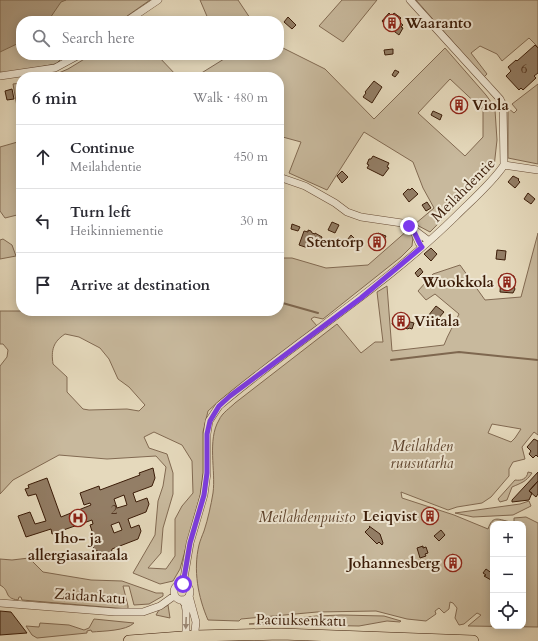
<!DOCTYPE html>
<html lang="en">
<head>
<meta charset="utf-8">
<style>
	:root { --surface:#fff; --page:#f7f7f7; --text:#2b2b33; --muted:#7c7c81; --line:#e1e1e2 }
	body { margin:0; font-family:Cardo,serif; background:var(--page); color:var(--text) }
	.controls { position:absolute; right:12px; bottom:12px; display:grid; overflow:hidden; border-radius:8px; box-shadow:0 2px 10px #0003 }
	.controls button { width:36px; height:36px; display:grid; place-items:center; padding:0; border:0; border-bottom:1px solid var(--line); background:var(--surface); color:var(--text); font:20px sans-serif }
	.stop { position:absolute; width:12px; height:12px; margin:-9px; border:3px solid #7c3aed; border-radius:50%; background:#fff }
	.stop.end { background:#7c3aed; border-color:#fff; box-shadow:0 1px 4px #0008 }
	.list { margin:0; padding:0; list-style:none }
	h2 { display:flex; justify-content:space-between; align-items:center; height:52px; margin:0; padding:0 16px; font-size:17px }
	h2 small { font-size:13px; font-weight:400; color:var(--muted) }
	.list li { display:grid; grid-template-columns:26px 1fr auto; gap:12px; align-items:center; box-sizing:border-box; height:64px; padding:0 16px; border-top:1px solid var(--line) }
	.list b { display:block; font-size:15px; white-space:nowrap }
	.list p { margin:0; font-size:13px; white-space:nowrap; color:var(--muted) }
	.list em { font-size:13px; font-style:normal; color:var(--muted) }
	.icon { flex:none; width:22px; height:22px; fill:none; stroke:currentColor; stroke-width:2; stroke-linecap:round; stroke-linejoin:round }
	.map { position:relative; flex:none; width:538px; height:641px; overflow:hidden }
	.search { position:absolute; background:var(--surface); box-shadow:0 2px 10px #0003; left:16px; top:16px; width:268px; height:44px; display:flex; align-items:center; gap:10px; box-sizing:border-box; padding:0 14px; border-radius:16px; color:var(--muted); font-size:15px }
	.panel { position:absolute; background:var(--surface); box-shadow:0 2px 10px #0003; left:16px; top:72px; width:268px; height:244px; border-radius:16px }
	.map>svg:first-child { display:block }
	.green { fill:#c8b99d; stroke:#826a52; fill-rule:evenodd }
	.water { fill:#ab997f; stroke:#7e674f }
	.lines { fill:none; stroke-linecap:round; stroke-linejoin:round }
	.stream { stroke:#7e674f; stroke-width:2 }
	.building { fill:#937e66; stroke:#3b1c08; fill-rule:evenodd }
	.minor-casing { stroke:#664b35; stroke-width:8 }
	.primary-casing { stroke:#3b1c08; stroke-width:12 }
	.minor { stroke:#eee6d3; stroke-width:7 }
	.primary { stroke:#e5d9bc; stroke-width:11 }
	.oneway { fill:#9d8b78 }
	.route { stroke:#7c3aed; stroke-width:5 }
	.labels { text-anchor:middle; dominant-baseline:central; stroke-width:4; stroke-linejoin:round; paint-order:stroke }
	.number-label { font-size:13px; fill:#513420 }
	.poi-label { font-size:15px; font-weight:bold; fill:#3b1c08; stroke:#eee6d3; text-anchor:end }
	.street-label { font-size:15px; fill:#3b1c08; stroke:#eee6d3 }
	.park-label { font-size:15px; font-style:italic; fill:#5e432d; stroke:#eee6d3 }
</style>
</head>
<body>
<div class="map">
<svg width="538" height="641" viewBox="0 0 538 641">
	<rect width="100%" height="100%" fill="#e5d9bc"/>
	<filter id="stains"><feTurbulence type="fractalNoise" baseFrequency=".005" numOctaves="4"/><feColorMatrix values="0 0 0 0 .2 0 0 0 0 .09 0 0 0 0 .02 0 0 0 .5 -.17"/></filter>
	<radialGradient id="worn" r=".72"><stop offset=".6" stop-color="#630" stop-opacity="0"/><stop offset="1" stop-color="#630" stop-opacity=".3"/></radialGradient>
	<!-- green -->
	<path class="green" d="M21,0H150L120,21H21V55H67L62,58L56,64L7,73L0,72V12Z
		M200,0H238L252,21H209Z
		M342,0H377L343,42L319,26Z
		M416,0H538V47L529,38L502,61L497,54L480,46L471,53L487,74L484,77Z
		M279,46L325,69L374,119L445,48L486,95L491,102L495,110L497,140L494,167L430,232L415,224L434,208L423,188L413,162L364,132L327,190L289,173L301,142L279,136V77H195L224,59L223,55H279ZM450,79L483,110V137L465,156L418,113Z
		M91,55H157L178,77H130L124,73L118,77H54V75L68,69Z
		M21,83V129L13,84Z
		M538,84V164L508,158V108L514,113L517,110L512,104Z
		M21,141V214L5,218L0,211V147Z
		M408,230L413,237L412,246L401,257L323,319L314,317L311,319L317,326L219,401L208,411L203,432V473L200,496L180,569L173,581L160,584L133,573L155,535L158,501L163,486L166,467L156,456L107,459L59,455L13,480L0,494V366L7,357L8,350L3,344H0V311H279V258H292L326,268L368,265ZM65,334L79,337L100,348L109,359L118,379L129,387L145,405L139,411L127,409L89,410L83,409L67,392V377L53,364C51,350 53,342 65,334ZM154,432L182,445L192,461L193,493L182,506L175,519V556L166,569L148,568L161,553L163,528L173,494V473L167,454L149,448L144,437Z
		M538,233V435L534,432L522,447L525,459L513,462L509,469V476L491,497L482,503L457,507L448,510L401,492L402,498L454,515L488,529C493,514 499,520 511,522V524H493V626H523V543L525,539L523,538V524H514V518L526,517L538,523V627L468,626L481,615L477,613L464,624L459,625L455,618L457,608L453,603L450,602L449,609L444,613L439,608L435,611L436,614L426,621L407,619L376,611L317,612L241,619L239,621L208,620C198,597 193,570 199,545C200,541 202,536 204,531C208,519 211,505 213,493C216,471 207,440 219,420C222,413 230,408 235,403L337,324L361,353L375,342H383L377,292L387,286L392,351L444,345C448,334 454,325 459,314L435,294L426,300L418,291L433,274L460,265L485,300L521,297ZM492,424L521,429L515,438L511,442L488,433Z
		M3,239L12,245L16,256L0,259V240Z
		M528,472L532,473C526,482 521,483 512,487L507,500L500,502L498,499L515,480C521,481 527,479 528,472Z
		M529,501L531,506L513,515L473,517L455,513L520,504Z
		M29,558L43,572L91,580L122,581L156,593H163V596L149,604L134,605L129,586H123L128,606V609L22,600L21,597H19L18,600C3,598 11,591 0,585V559L12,560Z
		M168,605L170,618L156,615L159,610Z
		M341,615L384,616L401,621L400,622L387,621L359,626L249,624L316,616Z
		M94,619L134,623C126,631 103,631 92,632L91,630L87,631V633L37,638L32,635L26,626L39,627L40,623L69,625L84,630L89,628Z"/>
	<!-- water -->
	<path class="water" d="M0,0H66L61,2L48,21H21V42L0,52Z"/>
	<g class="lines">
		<!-- stream -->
		<path class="stream" d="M279,302L318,313
			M391,360L459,352L538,360"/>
	</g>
	<!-- building -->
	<path class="building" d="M389,13L392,16L394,13L401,18L398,21L403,25L401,27L403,28L399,35L391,29L390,30L382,21Z
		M288,17L296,25L292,29L284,22Z
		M535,45L538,48V73L534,76L536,78L523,90L521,88L519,90L506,76L511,71L508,67L516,60L517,61Z
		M393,49V54L385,55L384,50Z
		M395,70L399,72L395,77L392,75Z
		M374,81L382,87L372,103L363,97L366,93L365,92Z
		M12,89L14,99L7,100L5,91Z
		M458,100L467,104L463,112L452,107L454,102L457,103Z
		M433,111L442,115L440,120L431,115Z
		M373,156L389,163L387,167L389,168L383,176L367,168L369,165L367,164L369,159H371Z
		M342,171L348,177L342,183L337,176Z
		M513,176L519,179L518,180L520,182L515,188L508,182Z
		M412,188L418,194L409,202L403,194L408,189L410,190Z
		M528,193L535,199L531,204L524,199Z
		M427,202L431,208L426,211L422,205Z
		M332,222L339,225L335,233L328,230Z
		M292,224L300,227L298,231L291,229Z
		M308,230L311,231L312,233L315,234V233L322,237L319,245L310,242L308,248L299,245L304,231L308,232Z
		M378,233L386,236L379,249L372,246L374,243L369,241L372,236L376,237Z
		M351,235L354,238L348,247L344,244Z
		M431,248L437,254L431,261L424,254Z
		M497,250L506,251L505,260L496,259Z
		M420,268L423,272L418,277L415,273Z
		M501,275L514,276V287L515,289L513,293L500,292Z
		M436,306L444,312L431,327L424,321Z
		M397,315L404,318L403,320L414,323L412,329L409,328L408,329L392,324L394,317H396Z
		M534,439L538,441V457L536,455L533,458L529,454L531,451L527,447Z
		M153,468L155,478L152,486L133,493L136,502L147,498L149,504L146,512L128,519L131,528L139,525L141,531L138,539L112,549L111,554L93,550L95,540L90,525L93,524L92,520L52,534L51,529L26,537L18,516L30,512L35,524L46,521L36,494L28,496L25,489L29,488L28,485L47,478L61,517L91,505L90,503L84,505L80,493L99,486L100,490L140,475L139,473ZM124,495L127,505L117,508L114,499ZM119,522L122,530L114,533L111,525Z
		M538,472V481L529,491L532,493L529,500L512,502V500Z
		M538,481V494L536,497L529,491Z
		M427,512L434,514L432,520L425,518Z
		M369,526L380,534L383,543L382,545L379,542L377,544L365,532L370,527Z
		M441,530L445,535L439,541L434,536Z
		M423,546V548L426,547L428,553L425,554L426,556L420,558L417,548Z
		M452,554L456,557L455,559L460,562L455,570L446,564Z
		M486,569L493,574L491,580L484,576L486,575L483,573Z
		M0,611L11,612L27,633L0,635Z"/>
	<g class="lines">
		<defs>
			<path id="minor" d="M410,0L500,99L503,105L504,165
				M127,21L158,0
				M0,76L55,68L79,55
				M279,177L305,186L335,203L347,212L361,217L402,223L409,226L429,241
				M413,229L419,243L422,247
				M174 592a8 8 0 1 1 16 0a8 8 0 1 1-16 0Z
				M183,584L190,543L204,495L207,473V434L209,421L219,406C297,340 384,287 456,216C471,201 493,182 504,165L538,170
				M189,596L196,622L194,639
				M182,600L185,604L186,610V641
				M0,603L115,612H143L160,606L174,596"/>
			<path id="primary" d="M129,641L195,636L281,634L473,641"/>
		</defs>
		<!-- minor casing -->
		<use href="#minor" class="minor-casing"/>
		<!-- primary casing -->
		<use href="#primary" class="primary-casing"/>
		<!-- minor -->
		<use href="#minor" class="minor"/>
		<!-- primary -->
		<use href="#primary" class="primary"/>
	</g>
	<!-- one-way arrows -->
	<defs><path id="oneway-solid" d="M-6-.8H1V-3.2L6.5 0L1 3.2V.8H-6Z"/></defs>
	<use class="oneway" href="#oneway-solid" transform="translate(186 623) rotate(92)"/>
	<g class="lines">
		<!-- route -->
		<path class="route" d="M183,584L190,543L204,495L207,473V434L210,421L219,406L230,396L361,298L422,247C417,241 416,231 409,226"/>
	</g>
	<!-- icons -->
	<defs>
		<symbol id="building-ring" viewBox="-11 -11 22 22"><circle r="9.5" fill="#eee6d3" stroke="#8f2418" stroke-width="1.5"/><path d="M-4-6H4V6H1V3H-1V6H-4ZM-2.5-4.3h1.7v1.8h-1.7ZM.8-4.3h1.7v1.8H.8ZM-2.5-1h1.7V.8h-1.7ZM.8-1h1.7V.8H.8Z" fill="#8f2418"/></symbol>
		<symbol id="hospital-ring" viewBox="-11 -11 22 22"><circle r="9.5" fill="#eee6d3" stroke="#8f2418" stroke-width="1.5"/><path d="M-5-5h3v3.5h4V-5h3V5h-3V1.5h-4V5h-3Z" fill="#8f2418"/></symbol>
	</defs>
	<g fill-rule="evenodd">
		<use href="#building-ring" x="382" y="13" width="20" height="20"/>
		<use href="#building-ring" x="449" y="95" width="20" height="20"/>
		<use href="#building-ring" x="367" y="232" width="20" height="20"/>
		<use href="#building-ring" x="497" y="272" width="20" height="20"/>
		<use href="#building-ring" x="391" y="311" width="20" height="20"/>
		<use href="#building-ring" x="420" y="506" width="20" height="20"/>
		<use href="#hospital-ring" x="68" y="508" width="20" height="20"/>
		<use href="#building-ring" x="443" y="553" width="20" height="20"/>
	</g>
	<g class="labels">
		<!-- number labels -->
		<g class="number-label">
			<text x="524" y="69">6</text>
			<text x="114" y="510">2</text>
		</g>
		<!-- poi labels -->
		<g class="poi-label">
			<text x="405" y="23" text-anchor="start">Waaranto</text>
			<text x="472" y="105" text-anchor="start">Viola</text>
			<text x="364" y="242">Stentorp</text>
			<text x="494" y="282">Wuokkola</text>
			<text x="414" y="321" text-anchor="start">Viitala</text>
			<text x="417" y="516">Leiqvist</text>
			<text x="78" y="538" text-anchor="middle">Iho- ja<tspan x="78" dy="17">allergiasairaala</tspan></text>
			<text x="440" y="563">Johannesberg</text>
		</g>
		<!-- street labels -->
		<g class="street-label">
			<text transform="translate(463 190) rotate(-45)">Meilahdentie</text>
			<text transform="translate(90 596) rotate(4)">Zaidankatu</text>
			<text transform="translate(301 620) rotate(1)">Paciuksenkatu</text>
		</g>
		<!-- park labels -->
		<g class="park-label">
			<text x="422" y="446">Meilahden<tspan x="422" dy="17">ruusutarha</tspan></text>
			<text x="307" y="517">Meilahdenpuisto</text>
		</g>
	</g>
	<rect width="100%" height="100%" filter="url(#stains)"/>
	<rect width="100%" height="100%" fill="url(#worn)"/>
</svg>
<div class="controls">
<button>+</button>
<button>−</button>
<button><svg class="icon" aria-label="locate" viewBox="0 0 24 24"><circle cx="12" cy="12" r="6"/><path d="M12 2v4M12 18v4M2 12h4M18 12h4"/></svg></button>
</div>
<div class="stop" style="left:183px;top:584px"></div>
<div class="stop end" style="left:409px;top:226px"></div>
<div class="search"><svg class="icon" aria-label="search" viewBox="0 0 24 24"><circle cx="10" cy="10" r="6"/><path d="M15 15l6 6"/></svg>Search here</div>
<section class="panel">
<h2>6 min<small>Walk · 480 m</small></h2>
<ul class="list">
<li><svg class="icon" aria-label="ahead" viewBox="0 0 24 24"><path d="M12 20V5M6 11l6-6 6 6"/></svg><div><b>Continue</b><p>Meilahdentie</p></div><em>450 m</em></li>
<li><svg class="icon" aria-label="left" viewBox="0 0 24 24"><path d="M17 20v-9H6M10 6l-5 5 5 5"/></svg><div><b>Turn left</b><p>Heikinniementie</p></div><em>30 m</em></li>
<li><svg class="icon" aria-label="arrive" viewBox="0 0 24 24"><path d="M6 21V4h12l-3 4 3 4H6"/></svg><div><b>Arrive at destination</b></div></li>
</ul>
</section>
</div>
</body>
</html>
